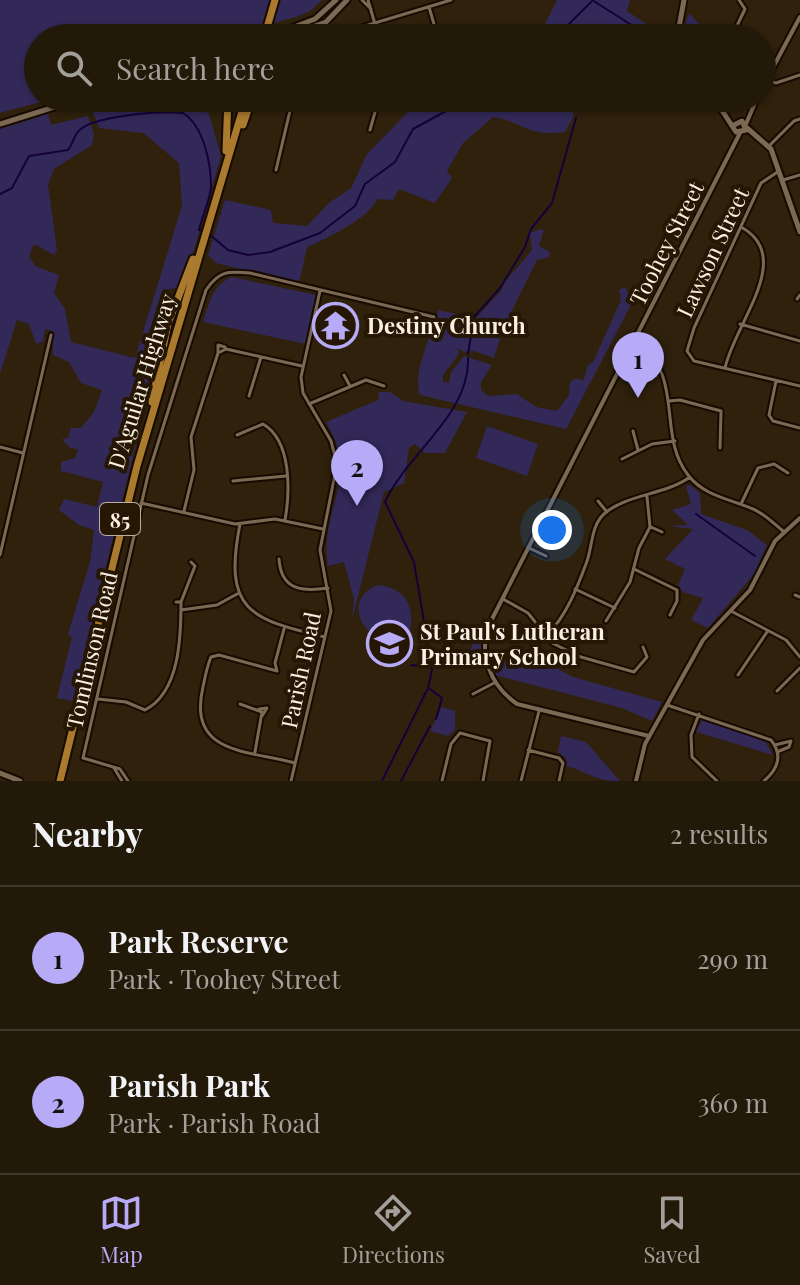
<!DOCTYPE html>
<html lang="en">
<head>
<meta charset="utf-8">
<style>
	:root { --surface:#231909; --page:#2b2212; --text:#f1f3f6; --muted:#a3a09c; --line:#40382a; --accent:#b7abf8 }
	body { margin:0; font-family:"Playfair Display",serif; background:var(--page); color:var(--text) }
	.you { position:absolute; left:552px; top:530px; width:28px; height:28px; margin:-20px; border:6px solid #fff; border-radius:50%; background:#1a73e8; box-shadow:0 0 0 12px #1a73e833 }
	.badge { display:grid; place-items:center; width:52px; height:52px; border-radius:50%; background:var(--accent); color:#111; font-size:26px; font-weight:700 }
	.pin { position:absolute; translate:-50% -66px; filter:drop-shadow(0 2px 4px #0008) }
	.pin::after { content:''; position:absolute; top:42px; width:28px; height:24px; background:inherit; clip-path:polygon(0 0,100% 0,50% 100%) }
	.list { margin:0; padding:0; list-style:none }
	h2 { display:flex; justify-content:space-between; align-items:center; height:104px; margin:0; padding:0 32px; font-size:34px }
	h2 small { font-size:26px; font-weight:400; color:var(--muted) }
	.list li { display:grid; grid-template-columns:52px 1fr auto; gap:24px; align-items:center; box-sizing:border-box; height:144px; padding:0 32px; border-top:2px solid var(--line) }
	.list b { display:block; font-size:30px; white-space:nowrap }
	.list p { margin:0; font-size:26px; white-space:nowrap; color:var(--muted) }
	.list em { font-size:26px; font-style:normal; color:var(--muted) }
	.icon { flex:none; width:44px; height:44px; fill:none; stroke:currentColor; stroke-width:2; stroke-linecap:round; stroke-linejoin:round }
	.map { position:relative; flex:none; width:800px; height:781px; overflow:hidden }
	.search { position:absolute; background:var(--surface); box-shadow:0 2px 6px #0004; left:24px; right:24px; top:24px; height:88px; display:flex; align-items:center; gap:20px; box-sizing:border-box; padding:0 28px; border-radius:44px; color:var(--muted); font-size:30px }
	.sheet { height:392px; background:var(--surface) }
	nav { display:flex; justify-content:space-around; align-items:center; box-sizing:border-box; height:112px; border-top:2px solid var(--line); background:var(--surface); font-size:22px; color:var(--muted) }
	nav a { display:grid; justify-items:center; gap:4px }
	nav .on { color:var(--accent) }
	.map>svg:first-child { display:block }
	.green { fill:#332959 }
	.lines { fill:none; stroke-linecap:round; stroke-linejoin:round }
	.stream { stroke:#150139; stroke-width:2 }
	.minor-casing { stroke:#170a00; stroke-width:7 }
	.tertiary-casing { stroke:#170a00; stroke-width:8 }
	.secondary-casing { stroke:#170a00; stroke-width:9 }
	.trunk-casing { stroke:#170a00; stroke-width:11 }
	.minor { stroke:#7b6953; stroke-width:3 }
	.tertiary { stroke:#7b6953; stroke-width:4 }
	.secondary { stroke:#7b6953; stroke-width:5 }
	.trunk { stroke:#aa7a2f; stroke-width:7 }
	.labels { text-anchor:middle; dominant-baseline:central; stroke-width:8; stroke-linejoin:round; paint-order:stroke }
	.shield { fill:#251703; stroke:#baaea0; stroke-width:2 }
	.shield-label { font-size:20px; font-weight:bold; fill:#faefe3 }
	.street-label { font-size:22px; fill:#faefe3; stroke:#251703 }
	.poi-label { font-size:22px; font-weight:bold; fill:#faefe3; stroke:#251703; text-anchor:start }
</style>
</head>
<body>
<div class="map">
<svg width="800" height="781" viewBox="0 0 800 781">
	<rect width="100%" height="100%" fill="#2f210c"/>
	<!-- green -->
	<path class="green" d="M0,0H322L310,11L296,17L246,31L240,34V38H38V98H55L0,113Z
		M557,0H630L627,11L667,38H635L621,30L613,32L611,38H532L542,30Z
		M689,13L698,23L736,38H681Z
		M161,98H186L209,114L221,156L194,250L176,288L163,290L146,341L150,362L146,403L73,701L57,698L72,637L68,634L90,562L94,530L79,525L59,510L64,499L97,507L103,482L61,471V462L75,458L78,449L70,448L62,439L68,438L71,428H81L94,412L102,390L81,383L69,362L53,355V331L45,329L43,342L36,344L29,324L17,320L0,374V129L48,114L51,125L88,116L94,133L92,145L54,169L48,185L57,250L54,255L34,244L29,256L35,266L59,275L54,293L65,309L71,342L135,358L182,206L179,163L143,133L99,128L93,112Z
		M444,98H534L532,104L560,102L573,106V117L565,132C527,137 524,122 493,117L463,143L447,171L452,178L435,203L399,189L393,200L377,199C371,217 326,239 307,247L299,283L216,263L208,255L225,200L271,210L273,223L307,226L329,203L351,188L367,154L410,110Z
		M541,229L544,230L539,246L550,252L549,257L537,260L503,329L494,358L474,351L464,352L457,348L459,354L443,375V382L449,383L451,372L464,356L492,365L481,382V390L488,396L517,394L536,407L557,411L569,395L570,382L577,378L583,381L588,365L593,362L621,300L619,290L625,287L633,301L566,429L420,395C411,370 435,332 438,310L476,318L501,291L505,282L532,250L530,233Z
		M232,277L316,295L306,344L203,322C210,302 212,285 232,277Z
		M379,392H390L403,401L467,412L445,453H425L415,444L409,448L404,483L384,492L352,620L354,599L344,562L328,566C319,508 361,481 326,422L378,400Z
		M487,426L538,444L527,476L476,458Z
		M690,485L700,493L701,514L747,530L767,545L754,574L708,628L691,620L703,598L683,592L678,585L685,569L665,559L693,529L668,526L688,525L672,510L691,504L686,486Z
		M378,585C405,588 415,605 410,632C369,657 336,600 378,585Z
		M480,630L483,668L463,665Z
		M529,654L573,677L662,702L652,721L622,708L495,675L493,665Z
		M442,707L455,711V730L448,736L430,731Z
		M702,720L763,737L773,755L696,732Z
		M561,736L586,742L620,781C592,781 590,772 566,766V758L558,752Z"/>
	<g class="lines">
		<!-- stream -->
		<path class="stream" d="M592,0L652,38
			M555,38L591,2
			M0,194L12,188L29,156L68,150C73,144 73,138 77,133C89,115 162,111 183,113C204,126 211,164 211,187C210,201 202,216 199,230L203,231
			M209,234L228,250L248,255L270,252L320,233L355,206L365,184L395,162L413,129L470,98
			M468,354L474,317L500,288L525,247L531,229L552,203L576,118
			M696,514L755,556
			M411,665L429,667
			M430,689L442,698L436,719
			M382,781L428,688L432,670L414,562L385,502C408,452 470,415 468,358
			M401,781L430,726"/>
		<defs>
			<path id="minor" d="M362,0L371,9
				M368,0L379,38
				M429,7L438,38
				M734,32L745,9L739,0
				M325,38L451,0
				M766,80L776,83L800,75
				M370,130L379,98
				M769,146L794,121L800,119
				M276,170L293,98
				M779,171L761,183L694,328L687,351L694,361L800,386
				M783,180L800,175
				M797,299L800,295
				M740,324L800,341
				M636,341C686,376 656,434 688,475C704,496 730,499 753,509C765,514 773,523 783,531
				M218,353V345L225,347
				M725,368C734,324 796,257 741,227
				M344,375L350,386
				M776,381L769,415L773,421L800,428
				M249,396L261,357
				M669,401L680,400L721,411L720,448
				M309,404L366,380L384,386
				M633,431L638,450
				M237,435L263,424C292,441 290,492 285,520
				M0,447L23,453
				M622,459L652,444L675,441
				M233,481L286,476
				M598,501L607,512
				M141,503L235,524L275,519L323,529
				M741,504L758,468L774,464L788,473
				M184,511L194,470L191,437L218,353L226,349L302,366
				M240,524C223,610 249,619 325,637
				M651,527L662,532
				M529,548L546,556
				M0,555L51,335
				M279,559C281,590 302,592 328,588
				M634,569L677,590V601L670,615
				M575,589L615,608
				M795,595L800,597
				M503,599L528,613L552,643L581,657L634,672L647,657L643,647
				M181,602L195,566L191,562
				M181,610L217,605L237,594
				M731,611L786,640L800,657
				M606,621L630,582L639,548L650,527L647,497
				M284,629L275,663L277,671L219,655L211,657C207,666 205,677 203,687C187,754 246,750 295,763
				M548,634C566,616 577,588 586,564C593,547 590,526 605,513C628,494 665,495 690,477
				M738,675L767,632
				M777,691L800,668
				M473,694L494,683
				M98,699L126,702L145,710C180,692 181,636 181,602H176
				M240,704L262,712L255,752
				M667,705L771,740C783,755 778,769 764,781
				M259,709L267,708L262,716
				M699,714L691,735L692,757L717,781
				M775,745L791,741L789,747L777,752
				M528,750L559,758L563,763L559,781
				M114,768L122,781
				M128,781L120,769L83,758L148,475L206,290C219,271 227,271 250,273L434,317
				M291,781L331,611L320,550L337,464L331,441L303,393L301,377L320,291
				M442,781L451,744L460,733L490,741L483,781
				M521,781L539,711"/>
			<path id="tertiary" d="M762,88L800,17
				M746,124L757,98
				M649,736L517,704C491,686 477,654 490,623L740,133
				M636,781L645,744L703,640L750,590L775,541L800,518"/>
			<path id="secondary" d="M265,38L315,19L336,0
				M282,38L326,22L347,0
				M677,38L684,0
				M714,98L736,132L746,130L742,121L734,125
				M0,124L83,98
				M747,128L771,149L800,232
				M0,773L20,781"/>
			<path id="trunk" d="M264,38L275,0
				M291,38L296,34
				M243,125L252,98
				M226,151L228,98
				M152,402L168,324L193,259
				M60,781L137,466L246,98"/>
		</defs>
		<!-- minor casing -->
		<use href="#minor" class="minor-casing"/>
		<!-- tertiary casing -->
		<use href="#tertiary" class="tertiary-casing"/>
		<!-- secondary casing -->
		<use href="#secondary" class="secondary-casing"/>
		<!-- trunk casing -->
		<use href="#trunk" class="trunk-casing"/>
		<!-- minor -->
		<use href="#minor" class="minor"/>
		<!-- tertiary -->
		<use href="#tertiary" class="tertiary"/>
		<!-- secondary -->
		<use href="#secondary" class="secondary"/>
		<!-- trunk -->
		<use href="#trunk" class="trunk"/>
	</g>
	<!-- icons -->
	<defs>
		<symbol id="temple-ring" viewBox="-11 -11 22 22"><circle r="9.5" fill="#251703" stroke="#b7abf8" stroke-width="1.5"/><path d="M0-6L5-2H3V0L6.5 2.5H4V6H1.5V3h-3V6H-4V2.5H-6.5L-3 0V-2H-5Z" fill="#b7abf8"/></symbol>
		<symbol id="school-ring" viewBox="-11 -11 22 22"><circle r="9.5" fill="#251703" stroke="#b7abf8" stroke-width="1.5"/><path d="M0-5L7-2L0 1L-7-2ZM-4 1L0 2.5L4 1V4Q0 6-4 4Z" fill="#b7abf8"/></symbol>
	</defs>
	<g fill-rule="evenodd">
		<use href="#temple-ring" x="310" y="300" width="51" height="51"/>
		<use href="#school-ring" x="364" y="618" width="51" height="51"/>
	</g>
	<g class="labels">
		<!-- shield labels -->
		<rect class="shield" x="100" y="503" width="40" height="32" rx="6"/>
		<g class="shield-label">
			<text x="120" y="519">85</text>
		</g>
		<!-- street labels -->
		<g class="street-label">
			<text transform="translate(666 243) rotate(-63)">Toohey Street</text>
			<text transform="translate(712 252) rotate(-65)">Lawson Street</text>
			<text transform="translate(141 381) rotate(-73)">D'Aguilar Highway</text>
			<text transform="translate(91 650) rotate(-77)">Tomlinson Road</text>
			<text transform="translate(300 670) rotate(-78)">Parish Road</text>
		</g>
		<!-- poi labels -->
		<g class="poi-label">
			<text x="367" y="325">Destiny Church</text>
			<text x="420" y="631">St Paul's Lutheran<tspan x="420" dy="25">Primary School</tspan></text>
		</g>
	</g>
</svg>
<div class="you"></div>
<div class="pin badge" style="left:638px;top:398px">1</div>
<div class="pin badge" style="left:357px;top:506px">2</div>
<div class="search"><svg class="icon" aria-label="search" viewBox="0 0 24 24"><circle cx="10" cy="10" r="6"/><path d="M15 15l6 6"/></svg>Search here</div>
</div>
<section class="sheet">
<h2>Nearby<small>2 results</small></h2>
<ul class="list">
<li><span class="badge">1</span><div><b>Park Reserve</b><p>Park · Toohey Street</p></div><em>290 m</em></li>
<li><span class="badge">2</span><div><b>Parish Park</b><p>Park · Parish Road</p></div><em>360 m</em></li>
</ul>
</section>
<nav>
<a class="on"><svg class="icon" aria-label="map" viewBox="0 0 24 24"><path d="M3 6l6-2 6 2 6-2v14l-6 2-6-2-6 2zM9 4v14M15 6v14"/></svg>Map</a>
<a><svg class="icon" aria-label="directions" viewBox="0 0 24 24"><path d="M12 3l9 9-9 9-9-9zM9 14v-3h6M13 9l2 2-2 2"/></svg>Directions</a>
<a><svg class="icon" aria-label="saved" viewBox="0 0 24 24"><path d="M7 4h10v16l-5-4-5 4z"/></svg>Saved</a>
</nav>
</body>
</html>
